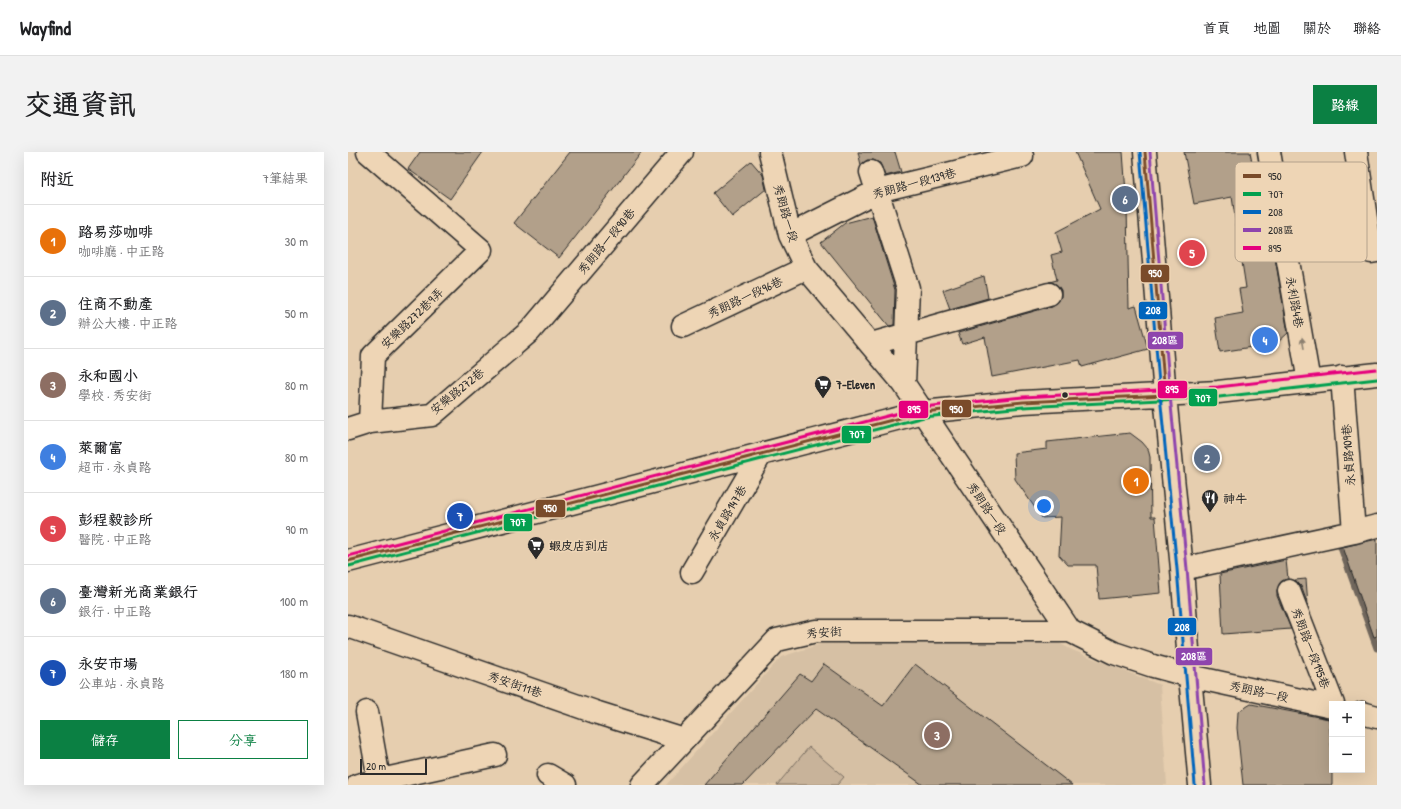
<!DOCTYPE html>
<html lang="zh-TW">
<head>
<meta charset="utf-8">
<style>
	:root { --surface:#fff; --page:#f2f2f2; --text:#202124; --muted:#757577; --line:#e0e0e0; --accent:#0b8043 }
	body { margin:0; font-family:"Patrick Hand","LXGW WenKai TC",sans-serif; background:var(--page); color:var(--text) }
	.controls { position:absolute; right:12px; bottom:12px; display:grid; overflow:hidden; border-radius:0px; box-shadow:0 4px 16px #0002 }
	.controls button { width:36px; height:36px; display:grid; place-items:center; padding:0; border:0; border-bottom:1px solid var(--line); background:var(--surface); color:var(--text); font:20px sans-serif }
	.scale { position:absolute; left:12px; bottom:10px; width:67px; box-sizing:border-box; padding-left:4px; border:2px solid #2b2b2b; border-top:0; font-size:11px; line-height:14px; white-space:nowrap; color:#2b2b2b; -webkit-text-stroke:3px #eed5b5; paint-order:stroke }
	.you { position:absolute; left:696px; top:354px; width:14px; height:14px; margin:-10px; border:3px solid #fff; border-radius:50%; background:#1a73e8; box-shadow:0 0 0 6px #1a73e833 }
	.badge { display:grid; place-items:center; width:26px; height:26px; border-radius:50%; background:var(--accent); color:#fff; font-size:13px; font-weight:700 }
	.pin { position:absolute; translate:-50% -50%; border:2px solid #fff; box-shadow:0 1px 4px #0006 }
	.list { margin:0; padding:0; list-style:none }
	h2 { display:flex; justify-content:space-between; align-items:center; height:52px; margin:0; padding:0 16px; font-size:17px }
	h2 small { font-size:13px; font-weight:400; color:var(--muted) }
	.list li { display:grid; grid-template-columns:26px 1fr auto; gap:12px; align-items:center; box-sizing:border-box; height:72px; padding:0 16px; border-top:1px solid var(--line) }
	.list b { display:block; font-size:15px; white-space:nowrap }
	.list p { margin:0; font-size:13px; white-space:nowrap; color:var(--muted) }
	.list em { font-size:13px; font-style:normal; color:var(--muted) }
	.actions { display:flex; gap:8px; padding:12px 16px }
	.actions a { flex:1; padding:9px 0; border:1px solid var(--accent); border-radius:0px; text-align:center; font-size:14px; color:var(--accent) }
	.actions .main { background:var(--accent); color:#fff }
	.map { position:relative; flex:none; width:1029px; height:633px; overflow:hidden; border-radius:0px }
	header { display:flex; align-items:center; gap:24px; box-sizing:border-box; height:56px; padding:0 20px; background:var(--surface); border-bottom:1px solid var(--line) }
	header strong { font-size:19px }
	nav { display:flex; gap:22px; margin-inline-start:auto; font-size:14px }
	.intro { display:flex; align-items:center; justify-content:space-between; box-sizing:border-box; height:96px; padding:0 24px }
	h1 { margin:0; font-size:28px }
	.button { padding:10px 18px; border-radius:0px; background:var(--accent); color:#fff; font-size:14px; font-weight:700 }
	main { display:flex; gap:24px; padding:0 24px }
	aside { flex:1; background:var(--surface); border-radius:0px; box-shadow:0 4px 16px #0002 }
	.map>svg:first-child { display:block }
	.built { fill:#d6c0a4 }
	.green { fill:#c8b39a; stroke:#7a6f62 }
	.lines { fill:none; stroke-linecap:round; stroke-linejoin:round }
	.stream { stroke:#6f665b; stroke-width:7 }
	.building { fill:#b2a08a; stroke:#2b2b2b }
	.minor-casing { stroke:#2b2b2b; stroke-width:25 }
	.minor { stroke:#eed5b5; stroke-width:22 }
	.bus-1-casing { stroke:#eed5b5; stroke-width:6 }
	.bus-2-casing { stroke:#eed5b5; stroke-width:6 }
	.bus-3-casing { stroke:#eed5b5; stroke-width:6 }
	.bus-4-casing { stroke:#eed5b5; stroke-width:6 }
	.bus-5-casing { stroke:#eed5b5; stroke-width:6 }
	.bus-1 { stroke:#7a4b2a; stroke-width:3 }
	.bus-2 { stroke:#02a04f; stroke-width:3 }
	.bus-3 { stroke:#0065bd; stroke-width:3 }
	.bus-4 { stroke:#8e44ad; stroke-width:3 }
	.bus-5 { stroke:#e5007d; stroke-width:3 }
	.oneway { fill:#8c8070 }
	.bus-dot { fill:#2b2b2b; stroke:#eed5b5; stroke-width:1.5 }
	.labels { text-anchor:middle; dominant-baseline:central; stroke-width:3; stroke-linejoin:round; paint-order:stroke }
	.street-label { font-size:12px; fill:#2b2b2b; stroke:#eed5b5 }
	.poi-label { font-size:12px; font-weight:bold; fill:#2b2b2b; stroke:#eed5b5; text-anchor:start }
	.key { fill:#eed5b5; stroke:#b4a28c; stroke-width:1 }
	.key-label { font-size:11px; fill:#2b2b2b }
	.line-badge { stroke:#eed5b5; stroke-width:1.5 }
	.badge-label { font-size:11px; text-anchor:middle; font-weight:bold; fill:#fff }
</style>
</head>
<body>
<header>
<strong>Wayfind</strong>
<nav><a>首頁</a><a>地圖</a><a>關於</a><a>聯絡</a></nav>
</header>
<div class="intro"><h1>交通資訊</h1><a class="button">路線</a></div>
<main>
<aside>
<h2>附近<small>7筆結果</small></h2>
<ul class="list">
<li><span class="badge" style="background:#e8710a">1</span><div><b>路易莎咖啡</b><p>咖啡廳 · 中正路</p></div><em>30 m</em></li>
<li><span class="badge" style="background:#5c6f8a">2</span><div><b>住商不動產</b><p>辦公大樓 · 中正路</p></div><em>50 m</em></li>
<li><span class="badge" style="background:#8d6e63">3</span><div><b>永和國小</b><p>學校 · 秀安街</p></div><em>80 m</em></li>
<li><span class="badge" style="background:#3f7fe0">4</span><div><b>萊爾富</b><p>超市 · 永貞路</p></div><em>80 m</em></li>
<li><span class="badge" style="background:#e0444e">5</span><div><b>彭程毅診所</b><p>醫院 · 中正路</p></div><em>90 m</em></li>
<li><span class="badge" style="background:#5c6f8a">6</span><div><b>臺灣新光商業銀行</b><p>銀行 · 中正路</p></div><em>100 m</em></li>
<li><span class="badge" style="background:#1a4fb4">7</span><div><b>永安市場</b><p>公車站 · 永貞路</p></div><em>180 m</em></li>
</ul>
<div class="actions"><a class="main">儲存</a><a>分享</a></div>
</aside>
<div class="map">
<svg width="1029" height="633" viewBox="0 0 1029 633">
	<rect width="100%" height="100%" fill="#e6ceaf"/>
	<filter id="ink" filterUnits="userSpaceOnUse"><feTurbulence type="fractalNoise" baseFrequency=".025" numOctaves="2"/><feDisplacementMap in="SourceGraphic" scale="8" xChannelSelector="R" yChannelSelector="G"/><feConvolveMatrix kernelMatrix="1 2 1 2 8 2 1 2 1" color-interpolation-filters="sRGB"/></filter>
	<g filter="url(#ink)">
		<!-- built -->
		<path class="built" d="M709,490L724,498L812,533L819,633H318L433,505L472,492Z"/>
		<!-- green -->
		<path class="green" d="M461,595L496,625L489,633H429Z"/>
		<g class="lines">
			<!-- stream -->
			<path class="stream" d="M990,387L1029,496"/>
		</g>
		<!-- building -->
		<path class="building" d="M72,0H135L102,47L60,17Z
			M222,0H294L211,106L166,71Z
			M510,0H547L553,20L537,24L532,11L525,8H519L513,13Z
			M727,0H775L779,55L781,156L788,154L800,197L734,215L732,208L644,225L637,185L614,192L610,181L704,154L710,150L713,145V138L709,133L704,130H701L709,128L703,103L714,100L708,80L752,57Z
			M836,0H902L911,49L917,48L940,181L929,191L872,200L867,166L895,161L891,137L898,136L884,45L846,52Z
			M403,9L415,23L418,37L384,65L365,41Z
			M524,64L547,138L546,173L541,174L473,90L497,71Z
			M636,124L640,146L602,157L595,138Z
			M782,281L794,290L800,297L802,305L803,365H807L813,441L751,447L748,413H720L711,403L713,365L694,366L667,327L666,301L699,297V290Z
			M1029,387V484L1026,485L995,395Z
			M938,408L940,427L936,428L932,431L929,438V444L943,477L875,482L872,422Z
			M958,427L960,453L953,434L947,428Z
			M476,512L535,554L567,512L724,633H575L468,557L395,633H356L452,522L463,529Z
			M903,552L981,567L984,602V633H895L889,576L890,560Z"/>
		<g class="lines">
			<defs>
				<path id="minor" d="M20,0L133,98L25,204L22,270
					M422,0L442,83L458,116L556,232L722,479L766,501L805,514L842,524L984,555
					M797,0L817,243L834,417L842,524L852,633
					M921,0L961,230
					M1008,0L1023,100L1029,99
					M523,20L560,136L556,232
					M442,83L529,39L674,4
					M335,174L458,116
					M523,192L701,142
					M994,225L1006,380
					M0,277L22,270L84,263L182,179L334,0
					M0,409L575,260L675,250L870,240L1029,222
					M834,417L1006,380L1029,374
					M344,420L413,302
					M941,439L985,552
					M0,474L250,561L336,588
					M19,560L32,633
					M1014,561L1029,565
					M200,623L217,633
					M10,633L147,603
					M294,633L429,488L468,479H722"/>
			</defs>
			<!-- minor casing -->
			<use href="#minor" class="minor-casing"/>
			<!-- minor -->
			<use href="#minor" class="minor"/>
			<defs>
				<path id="bus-1" d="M797,0L817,243
					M0,409L575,260L675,250L817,243"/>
				<path id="bus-2" d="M1,414L576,265L675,255L871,245L1029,227"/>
				<path id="bus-3" d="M792,0L812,243L829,417L847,633"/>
				<path id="bus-4" d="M802,0L822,243L839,417L857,633"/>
				<path id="bus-5" d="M0,404L574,255L675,245L870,235L1028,217"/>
			</defs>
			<!-- bus-1 casing -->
			<use href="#bus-1" class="bus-1-casing"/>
			<!-- bus-2 casing -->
			<use href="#bus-2" class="bus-2-casing"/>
			<!-- bus-3 casing -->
			<use href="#bus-3" class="bus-3-casing"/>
			<!-- bus-4 casing -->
			<use href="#bus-4" class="bus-4-casing"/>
			<!-- bus-5 casing -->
			<use href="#bus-5" class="bus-5-casing"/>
			<!-- bus-1 -->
			<use href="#bus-1" class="bus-1"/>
			<!-- bus-2 -->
			<use href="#bus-2" class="bus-2"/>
			<!-- bus-3 -->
			<use href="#bus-3" class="bus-3"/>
			<!-- bus-4 -->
			<use href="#bus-4" class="bus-4"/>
			<!-- bus-5 -->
			<use href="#bus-5" class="bus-5"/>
		</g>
		<!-- one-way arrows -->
		<defs><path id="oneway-solid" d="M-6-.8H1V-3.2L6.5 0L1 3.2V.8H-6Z"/></defs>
		<use class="oneway" href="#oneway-solid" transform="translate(955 191) rotate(-100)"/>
	</g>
	<!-- icons -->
	<defs>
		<symbol id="supermarket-pin" viewBox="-11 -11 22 30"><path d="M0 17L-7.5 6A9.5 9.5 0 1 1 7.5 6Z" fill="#2b2b2b" stroke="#eed5b5"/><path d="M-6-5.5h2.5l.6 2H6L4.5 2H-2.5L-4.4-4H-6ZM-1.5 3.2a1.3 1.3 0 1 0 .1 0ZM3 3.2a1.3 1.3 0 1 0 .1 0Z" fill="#fff"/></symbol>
		<symbol id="restaurant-pin" viewBox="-11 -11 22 30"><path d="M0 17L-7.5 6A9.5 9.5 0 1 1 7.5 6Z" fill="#2b2b2b" stroke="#eed5b5"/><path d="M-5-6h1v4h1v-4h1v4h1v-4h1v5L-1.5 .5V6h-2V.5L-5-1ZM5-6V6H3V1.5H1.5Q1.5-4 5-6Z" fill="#fff"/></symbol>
	</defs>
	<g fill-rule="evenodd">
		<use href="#supermarket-pin" x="465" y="222" width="20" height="27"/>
		<use href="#restaurant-pin" x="852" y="336" width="20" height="27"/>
		<use href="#supermarket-pin" x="178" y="383" width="20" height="27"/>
	</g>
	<!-- markers -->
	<circle class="bus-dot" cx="717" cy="243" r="3.5"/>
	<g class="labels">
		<!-- street labels -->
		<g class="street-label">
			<text transform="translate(566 31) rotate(-15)">秀朗路一段139巷</text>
			<text transform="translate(438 61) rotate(74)">秀朗路一段</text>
			<text transform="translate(258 89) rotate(-50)">秀朗路一段90巷</text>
			<text transform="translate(397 145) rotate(-25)">秀朗路一段96巷</text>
			<text transform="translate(947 150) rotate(80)">永利路4巷</text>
			<text transform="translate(64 166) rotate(-44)">安樂路272巷9弄</text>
			<text transform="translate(109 239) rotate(-39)">安樂路272巷</text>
			<text transform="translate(1000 303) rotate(-94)">永貞路109巷</text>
			<text transform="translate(639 356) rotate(56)">秀朗路一段</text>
			<text transform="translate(379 361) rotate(-59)">永貞路147巷</text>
			<text transform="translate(476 480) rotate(-4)">秀安街</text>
			<text transform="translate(963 496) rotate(69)">秀朗路一段195巷</text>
			<text transform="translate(167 532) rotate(19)">秀安街11巷</text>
			<text transform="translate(911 539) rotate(12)">秀朗路一段</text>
		</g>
		<!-- poi labels -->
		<g class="poi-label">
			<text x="488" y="232">7-Eleven</text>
			<text x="875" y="346">神牛</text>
			<text x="201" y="393">蝦皮店到店</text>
		</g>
	</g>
	<!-- legend -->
	<rect x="887" y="10" width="132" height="100" rx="6" class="key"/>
	<rect x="895" y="22" width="18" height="4" fill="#7a4b2a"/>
	<rect x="895" y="40" width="18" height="4" fill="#02a04f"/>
	<rect x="895" y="58" width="18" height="4" fill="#0065bd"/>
	<rect x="895" y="76" width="18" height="4" fill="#8e44ad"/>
	<rect x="895" y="94" width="18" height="4" fill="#e5007d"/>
	<g class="key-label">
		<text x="920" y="28">950</text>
		<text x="920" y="46">707</text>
		<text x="920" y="64">208</text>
		<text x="920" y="82">208區</text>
		<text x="920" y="100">895</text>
	</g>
	<g class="line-badge">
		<rect x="792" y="112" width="30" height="19" rx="4" fill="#7a4b2a"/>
		<rect x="790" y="149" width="30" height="19" rx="4" fill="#0065bd"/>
		<rect x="799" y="179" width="37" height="19" rx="4" fill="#8e44ad"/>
		<rect x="809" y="228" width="31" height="19" rx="4" fill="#e5007d"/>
		<rect x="840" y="236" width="30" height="19" rx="4" fill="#02a04f"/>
		<rect x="593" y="247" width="31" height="19" rx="4" fill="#7a4b2a"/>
		<rect x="550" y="248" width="31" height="19" rx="4" fill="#e5007d"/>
		<rect x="493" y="273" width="31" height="19" rx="4" fill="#02a04f"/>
		<rect x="187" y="347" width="31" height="19" rx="4" fill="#7a4b2a"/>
		<rect x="155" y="361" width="30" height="19" rx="4" fill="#02a04f"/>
		<rect x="819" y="465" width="30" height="19" rx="4" fill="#0065bd"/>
		<rect x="827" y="495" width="38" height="19" rx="4" fill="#8e44ad"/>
	</g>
	<g class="badge-label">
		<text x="807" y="125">950</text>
		<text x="805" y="162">208</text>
		<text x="817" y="192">208區</text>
		<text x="824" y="241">895</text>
		<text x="855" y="250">707</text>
		<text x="608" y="261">950</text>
		<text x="566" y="261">895</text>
		<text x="509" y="286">707</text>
		<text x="202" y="360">950</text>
		<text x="170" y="374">707</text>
		<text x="834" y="479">208</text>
		<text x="846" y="508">208區</text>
	</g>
</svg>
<div class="controls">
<button>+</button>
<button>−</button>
</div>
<div class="scale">20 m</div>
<div class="you"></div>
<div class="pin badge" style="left:788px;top:329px;background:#e8710a">1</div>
<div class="pin badge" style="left:859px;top:306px;background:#5c6f8a">2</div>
<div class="pin badge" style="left:589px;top:583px;background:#8d6e63">3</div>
<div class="pin badge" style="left:917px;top:188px;background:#3f7fe0">4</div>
<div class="pin badge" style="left:844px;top:101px;background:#e0444e">5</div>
<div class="pin badge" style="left:777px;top:47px;background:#5c6f8a">6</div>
<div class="pin badge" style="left:112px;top:364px;background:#1a4fb4">7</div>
</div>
</main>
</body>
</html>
